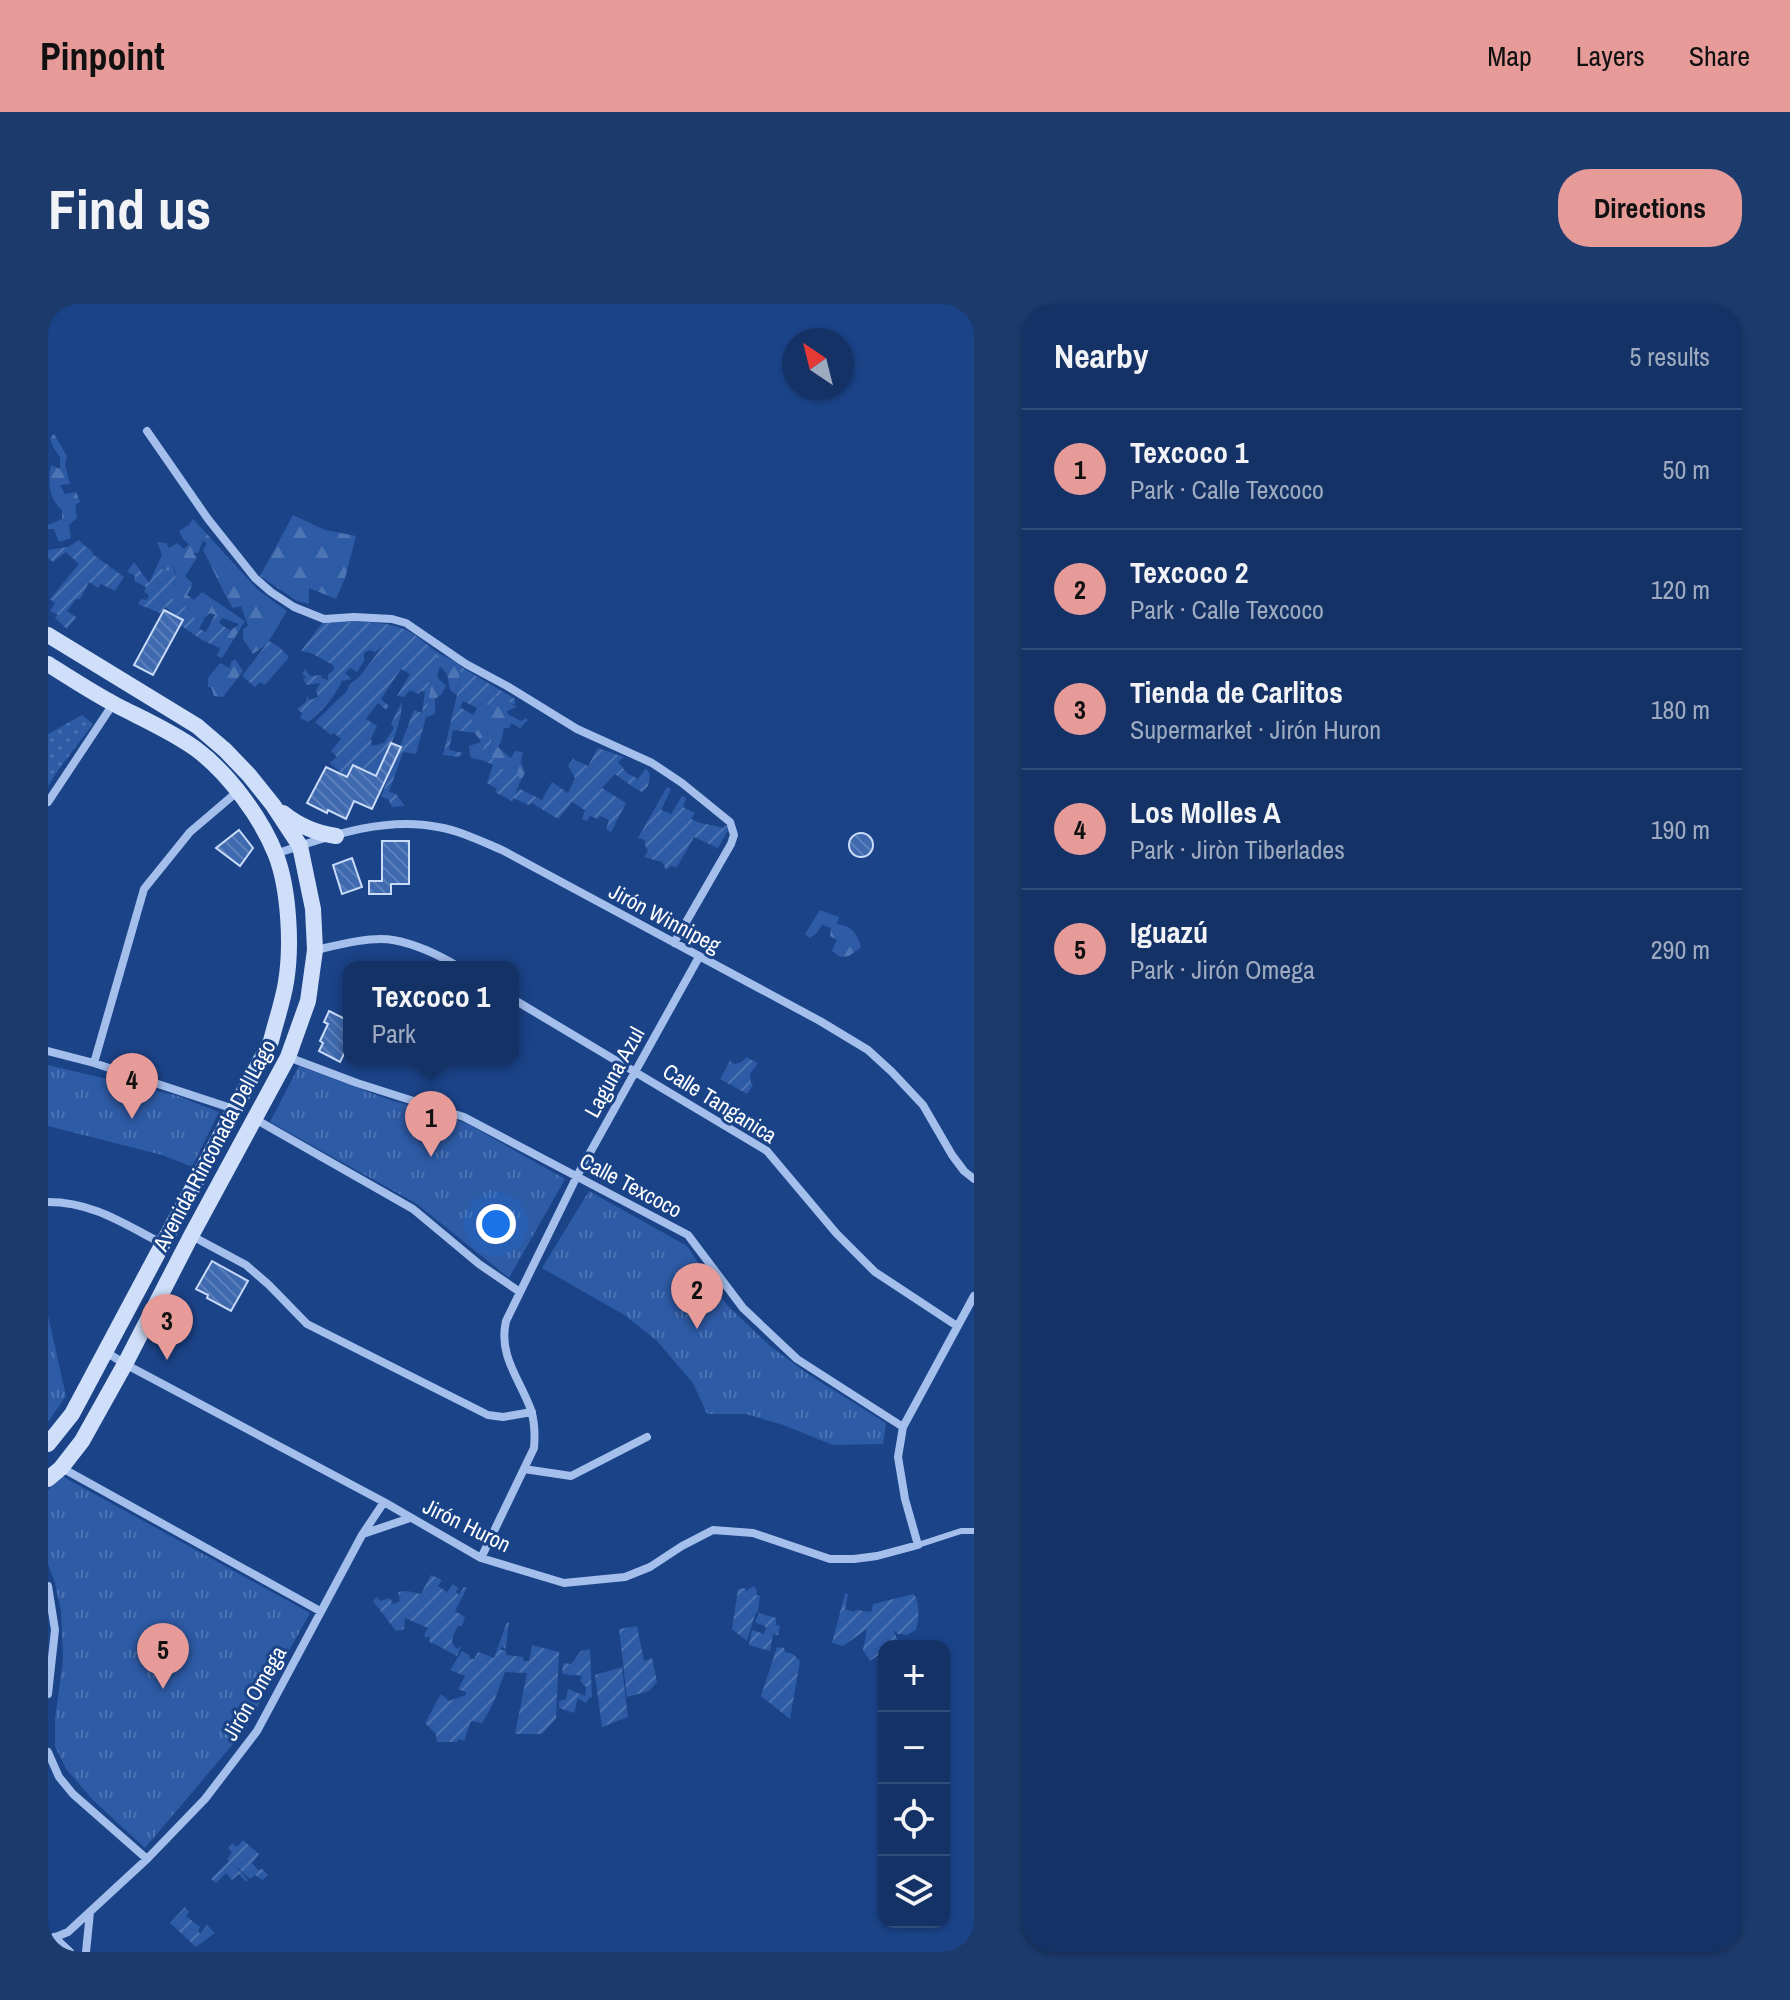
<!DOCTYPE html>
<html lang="en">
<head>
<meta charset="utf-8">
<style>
	:root { --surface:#143266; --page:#1d3a6c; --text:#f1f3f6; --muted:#9daabf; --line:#334d7a; --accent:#e69b98 }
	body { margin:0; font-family:"Archivo Narrow",sans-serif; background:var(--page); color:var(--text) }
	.controls { position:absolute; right:24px; bottom:24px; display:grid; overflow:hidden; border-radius:16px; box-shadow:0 2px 6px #0004 }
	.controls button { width:72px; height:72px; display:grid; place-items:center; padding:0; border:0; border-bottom:2px solid var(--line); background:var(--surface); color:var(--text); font:40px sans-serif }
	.compass { position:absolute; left:734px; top:24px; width:72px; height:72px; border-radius:50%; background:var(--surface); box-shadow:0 2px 6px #0004; rotate:325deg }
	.you { position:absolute; left:448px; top:920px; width:28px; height:28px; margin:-20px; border:6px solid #fff; border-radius:50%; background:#1a73e8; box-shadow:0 0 0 12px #1a73e833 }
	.badge { display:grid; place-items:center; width:52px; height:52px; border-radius:50%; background:var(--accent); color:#111; font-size:26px; font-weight:700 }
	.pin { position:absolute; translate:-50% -66px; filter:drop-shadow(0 2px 4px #0008) }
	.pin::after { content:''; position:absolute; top:42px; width:28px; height:24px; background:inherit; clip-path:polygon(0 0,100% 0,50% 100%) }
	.popup { position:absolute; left:295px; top:657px; width:176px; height:104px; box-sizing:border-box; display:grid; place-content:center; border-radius:16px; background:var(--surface); filter:drop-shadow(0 2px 6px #0005); font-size:26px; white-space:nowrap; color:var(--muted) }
	.popup b { font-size:30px; color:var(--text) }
	.popup::after { content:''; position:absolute; left:50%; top:100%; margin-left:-16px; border:16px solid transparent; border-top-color:var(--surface) }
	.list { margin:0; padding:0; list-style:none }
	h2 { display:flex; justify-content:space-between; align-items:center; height:104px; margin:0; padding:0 32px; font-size:34px }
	h2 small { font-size:26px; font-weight:400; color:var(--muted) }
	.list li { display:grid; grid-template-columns:52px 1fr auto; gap:24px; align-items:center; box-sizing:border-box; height:120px; padding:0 32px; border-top:2px solid var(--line) }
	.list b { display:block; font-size:30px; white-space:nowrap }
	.list p { margin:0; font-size:26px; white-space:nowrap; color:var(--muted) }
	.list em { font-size:26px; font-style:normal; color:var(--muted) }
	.icon { flex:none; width:44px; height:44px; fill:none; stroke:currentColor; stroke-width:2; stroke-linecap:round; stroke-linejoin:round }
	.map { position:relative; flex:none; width:926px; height:1648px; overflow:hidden; border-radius:32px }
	header { display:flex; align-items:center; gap:48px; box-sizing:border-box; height:112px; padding:0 40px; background:var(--accent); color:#111 }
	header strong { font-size:38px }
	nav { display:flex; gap:44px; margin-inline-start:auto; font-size:28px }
	.intro { display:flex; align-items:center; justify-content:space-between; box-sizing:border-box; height:192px; padding:0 48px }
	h1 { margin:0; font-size:56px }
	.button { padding:20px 36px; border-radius:32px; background:var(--accent); color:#111; font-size:28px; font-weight:700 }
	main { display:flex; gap:48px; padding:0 48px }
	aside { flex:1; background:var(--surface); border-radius:32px; box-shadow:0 2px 6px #0004 }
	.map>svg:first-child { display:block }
	.grass { fill:url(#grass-dots) }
	.forest { fill:url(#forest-firs) }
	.park { fill:url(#park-tufts) }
	.garden { fill:url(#garden-furrows) }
	.building { fill:url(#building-back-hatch); stroke:#c9dbf9; stroke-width:2 }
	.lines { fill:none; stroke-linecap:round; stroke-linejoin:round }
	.lane { stroke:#a4bfec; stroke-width:6 }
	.street { stroke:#a4bfec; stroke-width:8 }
	.secondary { stroke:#d0dff9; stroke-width:16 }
	.labels { text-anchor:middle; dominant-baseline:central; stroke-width:6; stroke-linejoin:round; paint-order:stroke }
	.street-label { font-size:22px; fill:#fff; stroke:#1b4388 }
</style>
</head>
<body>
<header>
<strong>Pinpoint</strong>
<nav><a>Map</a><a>Layers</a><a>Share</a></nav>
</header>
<div class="intro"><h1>Find us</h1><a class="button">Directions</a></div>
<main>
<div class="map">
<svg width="926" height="1648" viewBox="0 0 926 1648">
	<defs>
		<pattern id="grass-dots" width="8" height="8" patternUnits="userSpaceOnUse" patternTransform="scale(2)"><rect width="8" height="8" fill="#2e5ba6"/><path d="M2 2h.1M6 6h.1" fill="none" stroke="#4d74b3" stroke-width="1.8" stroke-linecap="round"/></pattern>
		<pattern id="forest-firs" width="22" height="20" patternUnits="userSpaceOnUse" patternTransform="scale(2)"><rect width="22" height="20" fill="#2e5ba6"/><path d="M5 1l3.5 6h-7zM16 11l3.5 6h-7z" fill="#4d74b3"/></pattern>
		<pattern id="park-tufts" width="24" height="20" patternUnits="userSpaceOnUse" patternTransform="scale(2)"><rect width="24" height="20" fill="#2e5ba6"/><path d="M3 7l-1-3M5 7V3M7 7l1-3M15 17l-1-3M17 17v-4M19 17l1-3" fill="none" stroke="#4d74b3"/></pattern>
		<pattern id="garden-furrows" width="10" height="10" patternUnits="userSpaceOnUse" patternTransform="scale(2)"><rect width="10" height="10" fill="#2e5ba6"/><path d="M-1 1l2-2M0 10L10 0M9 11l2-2" fill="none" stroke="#4d74b3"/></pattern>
		<pattern id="building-back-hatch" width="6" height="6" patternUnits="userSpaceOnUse" patternTransform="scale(2)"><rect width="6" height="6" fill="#3f6aaf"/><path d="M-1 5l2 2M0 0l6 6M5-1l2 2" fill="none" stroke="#5c80bb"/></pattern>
	</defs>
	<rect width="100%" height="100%" fill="#1b4388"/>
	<!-- grass -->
	<path class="grass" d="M34,411L45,420L11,465L0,482V430Z"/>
	<!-- forest -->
	<path class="forest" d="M6,130L19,152L17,161L22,180L12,181L17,190L28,188L32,198L27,201L29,214L21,221L23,234L11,238L6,225H0V221L14,215V206C0,194 0,178 3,161L12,165V153L5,143L2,134Z
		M245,211L277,226L308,232L297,274L288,295L261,284V300L249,297L212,272Z
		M145,215L210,286L239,307L219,340L205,350L195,335V325L200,322L193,302L185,304C174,287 165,264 155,246L159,240L155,236L150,249H145L149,254L137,272L145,280L139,291L146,296L154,288L197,317L174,354L169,352L178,330L191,320L162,309L157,313L148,316L140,305L123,294C126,281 131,270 124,259L121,267L101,279L114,251L109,238L118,239L121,244L129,239L136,245L141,240L135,235L131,227L141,221Z
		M390,349L410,359L413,363L409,391L402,386L399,370L392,362L389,373L398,382L394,390L387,395V410L378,413L382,384L381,373Z
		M187,355L195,367L175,393L166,392L163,383H160V374L172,359L182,364L183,358Z
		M446,391L469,403L459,407L460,410L473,417L478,414L480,416L472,424L463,419L461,424H456L453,438L450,443L463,454L467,447L475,448L473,458L477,469L472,478L467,462L461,468L449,465C438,446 443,438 449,417L439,430L438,452L434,456L426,455L422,452L421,442L433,438L427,429L432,421L420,414L426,410L431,400Z
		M772,606L791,613L789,620C804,622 809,629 813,643L801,652L792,653L784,647L789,636L782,632L783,624L774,621L768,630L762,634L757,630Z"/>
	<!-- park -->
	<path class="park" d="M0,761L130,792L171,808L144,863L114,851L0,822Z
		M251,762L342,796L390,809L420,820L517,875L461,974L369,900L222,818Z
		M541,887L639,942L679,1001L722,1042L760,1070L838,1119L835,1140L785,1141L735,1121L698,1110H659L645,1079L610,1038L578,1012L494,964Z
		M0,1012L18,1092L0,1118Z
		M14,1172L262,1309L196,1427L97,1544L46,1497L18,1465L7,1442V1415L15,1355L13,1307L7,1279L0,1260V1186Z"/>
	<!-- garden -->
	<path class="garden" d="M31,236C36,243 43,244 46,251L76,273L67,287L53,280L50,284L41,278L32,295H28L19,307L28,313L19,325L7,314L10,311L2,307L7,299L2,295L31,260L18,248L5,258L0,254V246L20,243Z
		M124,257L128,275L124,294L140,305L148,316L157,313L151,325L158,328L167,311L175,312L171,319L183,327L178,331L172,344L154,336L132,321L135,316L117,303L112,309L90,300L93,295L99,296L101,291L96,288L98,283L86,277L87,272L79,268L86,258L101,279L112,265L121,267Z
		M275,318C300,319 329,315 353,324C366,328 379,341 390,349L381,373L382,384L378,413L368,450L355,448L341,488L348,490L357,502L344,503L340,495L333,493L366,406L374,409L377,388L373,387L370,390L362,386L356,393L349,392L362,370L353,365L333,395L341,402L338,406L330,399L318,415L329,422L323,434L324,442L336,439L346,424L343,420L354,397C354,423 338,451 327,474L322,471L320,466L305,461L298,473L282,459L289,453L283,447L293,435L286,429L283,431L267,418L299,387L301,381L312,372L334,343L327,348L322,346L316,349V357L309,368L302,364L297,369L304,375L294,377C286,394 275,406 260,418L252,414L254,409L249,405L258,398L259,392L262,396L270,393L268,387L272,379L259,381L255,376L258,373L254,370L257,365L262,372L273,371L274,374L280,376V370L286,366L285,361L263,349L253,347Z
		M221,337L231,343L241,353L217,381L212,378L207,383L194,372Z
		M413,363L467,395V401L447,392L445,401L431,400L429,404L415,397L412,403L425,411L421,414L433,421L427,429L405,426L401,446L415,449L412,453L395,451L409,391Z
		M450,417C445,429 440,442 444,455L449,456L450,465H456L461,468L464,461H468L472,478L467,490L472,485L494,496L504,478L520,489L527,474L520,462L525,455L540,462L550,444L576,453L570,458L579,469L590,475L598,464L602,471L600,482L594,488L585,483L567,470L554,484L578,499L563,528L558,525L561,516L552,512L550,515L542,512L539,517L534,515L537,506L524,498L510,515L484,499L481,501L465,494L464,497L447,488L449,485L439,479L445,461L434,456L438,452L434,447C439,440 437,433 441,427L440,423Z
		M619,483L623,485L613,506L623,510L634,492L638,494L635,503L647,509L643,515C654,521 663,520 675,524L678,521L680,526L670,544L646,533L629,563L623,562L618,566L614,558L596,553L600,547L597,541V536L590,534Z
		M698,753L710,759L702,770L703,779L705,781L699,790L672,775L682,757L686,760C692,759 695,758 698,753Z
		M383,1271L394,1276L390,1282L399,1288L405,1280L410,1284L408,1288L411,1291L416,1283L419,1284L407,1307L417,1313L414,1322H410C406,1331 400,1337 409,1345L413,1342L409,1352L385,1339L384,1340L381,1337L382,1332L378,1334L376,1331L380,1324L357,1314L356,1325L348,1327L325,1297L329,1293L332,1297L342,1294L345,1300L352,1297L350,1288L359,1287L373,1290Z
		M706,1282L709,1287L708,1291L712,1292L710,1307L707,1311L699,1337L684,1325L690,1285L697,1284L698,1287Z
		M797,1290H800L797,1305L806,1308L808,1306L823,1308L825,1300L866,1290C872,1300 871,1314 868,1326L859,1331L850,1330L845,1326L850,1337L843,1342H836V1347L822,1357L815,1346L819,1325L795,1342L784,1339Z
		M711,1309L728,1314V1321L732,1322L730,1331L725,1330L722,1347L701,1341L704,1326L716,1330L718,1323L707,1318Z
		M459,1318L461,1319C459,1327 460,1336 457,1345L454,1342L452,1346H457L459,1351L475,1353V1357H481L484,1341L511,1348L508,1415L494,1430H467L479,1369L457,1368L445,1400L434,1419L423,1417L416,1437L411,1435L409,1438H389L388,1430L377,1419L393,1390L401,1397L418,1391V1388L410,1385L417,1372L402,1366L414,1347L421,1351L422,1355H426L430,1348L446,1354Z
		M589,1322L596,1357L604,1354L609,1378L601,1387L579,1393L571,1325Z
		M729,1343L736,1344L737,1348L745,1350L752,1357L742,1415L713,1392Z
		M542,1345L544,1394L542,1393L538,1399L530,1394L526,1409L511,1404V1397L518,1395L520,1385L537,1392L538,1383L532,1377L534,1373C527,1369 521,1373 514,1369L515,1359L523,1360L533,1347Z
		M574,1363L580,1413L554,1423L547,1371Z
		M195,1536L211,1550L204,1559L210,1566L214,1565L220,1571L215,1576L207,1571L202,1575L184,1559L200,1576L198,1578L191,1570L184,1576L178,1569L168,1579L163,1575L181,1557L179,1555L184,1548L180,1544L184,1539L189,1543Z
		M137,1603L141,1608L138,1612L152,1623L150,1627L152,1630L159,1621L167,1629L148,1643L122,1619Z"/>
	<!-- building -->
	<path class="building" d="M116,306L135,316L105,371L86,361Z
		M343,439L353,443L324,505L306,497L298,515L280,506L279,509L259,499L278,463L299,473L305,461L328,472Z
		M191,526L205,544L192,562L168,544Z
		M801 541a12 12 0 1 1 24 0a12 12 0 1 1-24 0Z
		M334,537H361V580H343V590H321V577H334Z
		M304,554L314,583L294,590L285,561Z
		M281,707L301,717V740L292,758L271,747L275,739L272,737L280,720L276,718Z
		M164,957L200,977L183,1007L159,994L160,991L148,985Z"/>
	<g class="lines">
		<!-- lane -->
		<path class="lane" d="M870,1241L913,1227H926"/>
		<!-- street -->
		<path class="street" d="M99,127L160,215L207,274L223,288L246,303L276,315L306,313L344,315L358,319L418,360L459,382L529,425L604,459L634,479L682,518L686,531L683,540L626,639
			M0,498L65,400
			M227,550C279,533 335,512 390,523C413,527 433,537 454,546L772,717L820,746L844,768L875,801L904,851L916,867L926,875
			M268,646C289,641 323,632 345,636C368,640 391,651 411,663
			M465,695L719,847L788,929L827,968L909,1022
			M0,747L46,759L186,805
			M240,753L309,779L416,813L640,931L695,1004L749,1055L855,1123
			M46,759L96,585L142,528L189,488
			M207,815L365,905L431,960L472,988
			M0,898C45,898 76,920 115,940
			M144,932L198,961L221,981L259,1020L440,1111L455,1113L484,1108
			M58,1048L77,1060L336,1198L433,1254L516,1279L577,1273L602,1263L634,1242L665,1226L705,1229L782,1255H806L829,1252L870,1241L857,1195L850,1153L855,1123L926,992
			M14,1164L272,1307
			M476,1165L523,1172L599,1133
			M315,1230L362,1214
			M433,1254L486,1144C487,1132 487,1119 483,1106C472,1075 450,1052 458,1017L529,872L651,653
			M0,1282L7,1326L0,1390
			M0,1448L11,1473L25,1490L99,1555
			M6,1633L22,1648
			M0,1636L20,1628L99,1555L157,1495L209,1427L314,1231L336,1198
			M38,1648L42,1608"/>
		<!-- secondary -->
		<path class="secondary" d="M0,331L149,422L177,446L201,471L225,501L252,542L265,605L267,646L260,697L240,753L143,932L77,1060L34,1137L13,1164L0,1175
			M0,360C22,374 45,389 68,401C95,415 123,427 148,445C180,469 213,513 228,551C241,585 244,642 238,678C235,697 228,717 223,737L24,1110L0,1140
			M235,509C251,522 267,529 288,532"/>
	</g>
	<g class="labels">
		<!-- street labels -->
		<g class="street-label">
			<text transform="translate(617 614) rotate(28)">Jirón Winnipeg</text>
			<text transform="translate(566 768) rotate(-61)">Laguna Azul</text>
			<text transform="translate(672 799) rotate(32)">Calle Tanganica</text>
			<text transform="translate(166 841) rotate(-62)">Avenida Rinconada Del Lago</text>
			<text transform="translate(583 881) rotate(28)">Calle Texcoco</text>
			<text transform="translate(419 1221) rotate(26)">Jirón Huron</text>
			<text transform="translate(206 1389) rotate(-60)">Jirón Omega</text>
		</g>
	</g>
</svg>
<div class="controls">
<button>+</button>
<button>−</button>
<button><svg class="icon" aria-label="locate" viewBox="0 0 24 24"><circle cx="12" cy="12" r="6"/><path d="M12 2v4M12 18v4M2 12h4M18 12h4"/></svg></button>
<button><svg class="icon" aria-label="layers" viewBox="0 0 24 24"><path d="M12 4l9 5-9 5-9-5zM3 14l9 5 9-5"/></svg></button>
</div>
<svg class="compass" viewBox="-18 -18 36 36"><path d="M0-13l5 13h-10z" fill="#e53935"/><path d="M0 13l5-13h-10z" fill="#9daabf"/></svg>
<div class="you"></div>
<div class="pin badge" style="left:383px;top:853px">1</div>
<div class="popup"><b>Texcoco 1</b>Park</div>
<div class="pin badge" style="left:649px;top:1025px">2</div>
<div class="pin badge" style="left:119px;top:1056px">3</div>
<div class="pin badge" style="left:84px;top:815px">4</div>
<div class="pin badge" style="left:115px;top:1385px">5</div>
</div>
<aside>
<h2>Nearby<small>5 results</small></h2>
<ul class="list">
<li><span class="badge">1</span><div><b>Texcoco 1</b><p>Park · Calle Texcoco</p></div><em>50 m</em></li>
<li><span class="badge">2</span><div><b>Texcoco 2</b><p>Park · Calle Texcoco</p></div><em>120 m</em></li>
<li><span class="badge">3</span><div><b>Tienda de Carlitos</b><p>Supermarket · Jirón Huron</p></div><em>180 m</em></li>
<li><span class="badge">4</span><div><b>Los Molles A</b><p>Park · Jiròn Tiberlades</p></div><em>190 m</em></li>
<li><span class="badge">5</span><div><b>Iguazú</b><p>Park · Jirón Omega</p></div><em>290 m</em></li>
</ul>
</aside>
</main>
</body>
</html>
